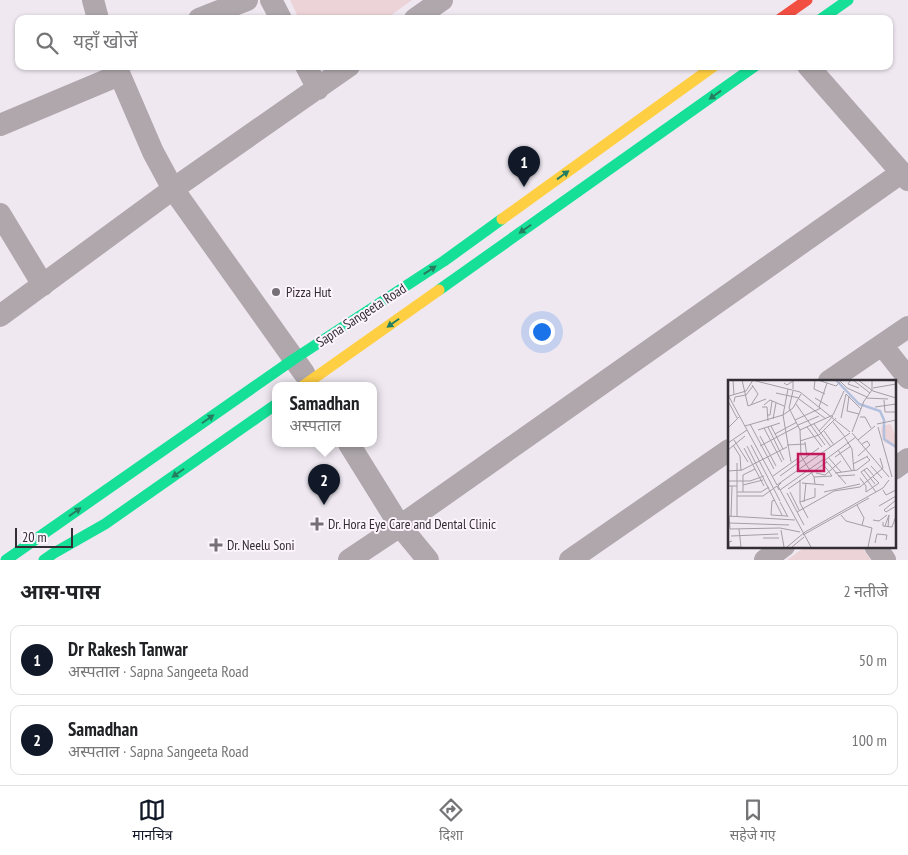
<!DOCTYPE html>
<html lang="hi">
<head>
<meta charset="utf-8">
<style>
	:root { --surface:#fff; --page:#f2f2f2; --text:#202124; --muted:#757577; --line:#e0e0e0; --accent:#111827 }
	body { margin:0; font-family:"PT Sans Narrow","Noto Sans Devanagari",sans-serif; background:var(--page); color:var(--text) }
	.scale { position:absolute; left:15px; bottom:12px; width:58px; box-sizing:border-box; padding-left:5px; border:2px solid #332e34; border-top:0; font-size:14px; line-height:18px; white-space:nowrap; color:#332e34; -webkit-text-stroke:4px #fcf3fd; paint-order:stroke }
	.you { position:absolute; left:541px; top:331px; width:18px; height:18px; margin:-12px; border:4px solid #fff; border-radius:50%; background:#1a73e8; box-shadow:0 0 0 8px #1a73e833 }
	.badge { display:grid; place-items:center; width:32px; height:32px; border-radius:50%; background:var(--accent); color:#fff; font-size:16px; font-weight:700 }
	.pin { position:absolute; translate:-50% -41px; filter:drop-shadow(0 1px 2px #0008) }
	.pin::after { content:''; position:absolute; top:26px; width:18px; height:15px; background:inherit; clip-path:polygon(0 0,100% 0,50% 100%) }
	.popup { position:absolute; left:272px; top:382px; width:105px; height:65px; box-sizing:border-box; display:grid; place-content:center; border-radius:10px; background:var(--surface); filter:drop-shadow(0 1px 4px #0005); font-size:16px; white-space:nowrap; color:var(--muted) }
	.popup b { font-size:19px; color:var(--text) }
	.popup::after { content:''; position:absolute; left:50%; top:100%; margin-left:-10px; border:10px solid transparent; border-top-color:var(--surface) }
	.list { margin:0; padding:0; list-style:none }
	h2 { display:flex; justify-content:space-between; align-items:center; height:65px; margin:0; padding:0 20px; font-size:21px }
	h2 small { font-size:16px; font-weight:400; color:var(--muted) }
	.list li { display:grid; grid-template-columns:32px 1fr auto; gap:15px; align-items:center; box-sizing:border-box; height:70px; margin:0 10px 10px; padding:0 10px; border:1px solid var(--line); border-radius:10px }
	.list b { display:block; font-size:19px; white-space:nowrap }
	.list p { margin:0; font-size:16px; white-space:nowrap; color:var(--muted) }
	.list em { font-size:16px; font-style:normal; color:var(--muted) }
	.icon { flex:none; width:28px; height:28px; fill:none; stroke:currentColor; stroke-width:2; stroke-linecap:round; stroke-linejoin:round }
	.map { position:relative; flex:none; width:908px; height:560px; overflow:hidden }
	.search { position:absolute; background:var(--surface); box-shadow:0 1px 4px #0004; left:15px; right:15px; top:15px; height:55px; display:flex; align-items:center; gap:12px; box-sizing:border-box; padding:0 18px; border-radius:10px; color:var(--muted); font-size:19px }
	.sheet { height:225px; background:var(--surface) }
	nav { display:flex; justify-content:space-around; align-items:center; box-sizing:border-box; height:70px; border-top:1px solid var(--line); background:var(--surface); font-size:14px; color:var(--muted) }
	nav a { display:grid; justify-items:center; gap:2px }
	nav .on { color:var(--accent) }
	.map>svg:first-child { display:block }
	.green { fill:#ecd3d7 }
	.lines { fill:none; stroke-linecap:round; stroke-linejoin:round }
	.street { stroke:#afa7ac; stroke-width:22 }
	.fast { stroke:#16e098; stroke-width:11 }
	.slow { stroke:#ffcf43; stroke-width:11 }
	.jam { stroke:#f24e42; stroke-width:11 }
	.oneway { fill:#267e61 }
	.poi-dot { fill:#756f76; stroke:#fcf3fd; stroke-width:2 }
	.labels { text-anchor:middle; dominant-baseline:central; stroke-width:4; stroke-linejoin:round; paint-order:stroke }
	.poi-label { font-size:14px; fill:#332e34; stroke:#fcf3fd; text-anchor:start }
	.street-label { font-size:14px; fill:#332e34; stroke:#fcf3fd }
	.inset-river { fill:none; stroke:#b3c0dd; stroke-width:2.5 }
	.inset-road { fill:none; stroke:#a49ea5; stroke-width:1 }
	.view { fill:#c2185b; fill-opacity:0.15; stroke:#c2185b; stroke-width:2.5 }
	.inset-edge { fill:none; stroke:#332e34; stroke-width:2.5 }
</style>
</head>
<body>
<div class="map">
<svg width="908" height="560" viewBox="0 0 908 560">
	<rect width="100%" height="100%" fill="#efe8f1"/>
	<!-- green -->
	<path class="green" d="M290,0H412L386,19H299Z
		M806,546H861L871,560H787Z"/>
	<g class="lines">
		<!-- street -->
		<path class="street" d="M93,0L98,19
			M271,0L281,19
			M199,19L247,0
			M415,19L442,0
			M116,66L153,152L173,189L304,373
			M306,66L318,89
			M808,66L908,180
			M0,125L119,75
			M0,214L43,285
			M0,316L173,189L349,66
			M882,345L908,378
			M829,381L908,327
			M349,444L400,526L428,560
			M894,469L908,459
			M875,546L885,560
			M349,560L400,526L901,173
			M570,560L729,450
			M765,560L784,546"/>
		<!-- fast -->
		<path class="fast" d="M821,19L848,0
			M439,290L755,66
			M6,560L294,359L444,261L502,219
			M44,560L54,553L105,524L275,405"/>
		<!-- slow -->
		<path class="slow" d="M502,219L714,66
			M303,386L439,290"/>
		<!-- jam -->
		<path class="jam" d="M780,19L807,0"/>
	</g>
	<!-- one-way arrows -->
	<defs><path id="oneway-solid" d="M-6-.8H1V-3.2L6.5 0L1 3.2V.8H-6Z" transform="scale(1.25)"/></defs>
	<g class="oneway">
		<use href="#oneway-solid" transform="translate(715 95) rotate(144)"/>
		<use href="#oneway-solid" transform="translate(563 175) rotate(-36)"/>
		<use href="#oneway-solid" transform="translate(525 229) rotate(145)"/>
		<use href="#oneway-solid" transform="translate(430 270) rotate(-33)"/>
		<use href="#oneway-solid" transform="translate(393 323) rotate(145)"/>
		<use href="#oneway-solid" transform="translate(208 419) rotate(-35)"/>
		<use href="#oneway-solid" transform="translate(178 473) rotate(145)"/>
		<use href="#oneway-solid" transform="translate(75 512) rotate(-35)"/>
	</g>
	<!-- markers -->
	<g class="poi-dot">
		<circle cx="276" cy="292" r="5"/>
		<path d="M314.5 516.5h5v5h5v5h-5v5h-5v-5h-5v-5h5z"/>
		<path d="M213.5 537.5h5v5h5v5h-5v5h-5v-5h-5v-5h5z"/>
	</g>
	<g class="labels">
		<!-- poi labels -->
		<g class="poi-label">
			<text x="286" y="292">Pizza Hut</text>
			<text x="328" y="524">Dr. Hora Eye Care and Dental Clinic</text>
			<text x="227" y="545">Dr. Neelu Soni</text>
		</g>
		<!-- street labels -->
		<g class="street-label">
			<text transform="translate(361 315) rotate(-33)">Sapna Sangeeta Road</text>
		</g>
	</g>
	<!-- overview -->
	<g transform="translate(728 380)">
		<rect width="168" height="168" fill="#efe8f1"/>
		<path d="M163,44L167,55V67L156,62L153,51L154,46Z" fill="#ecd3d7"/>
		<path class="inset-river" d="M108,0L131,24L152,31L156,40V59L168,67"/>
		<path class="inset-road" d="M5,0L6,15M14,0L20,26L38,19M24,0L72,12L122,52M87,0L86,9L97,14M90,0L108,6L114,0M125,0L142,13M130,0L145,11L168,18M122,1L120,4L131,8M113,2L119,8L139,17M56,3L59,5L65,1V9M145,8L168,4M60,9L55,35L63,82M65,11L61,28L72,50L73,76L86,97L87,104M48,13L71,18M0,15L49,105L122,53M1,16L18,11L25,0M121,16L119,31L131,34M87,18L100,26M138,18L160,19M71,19L98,39M156,20L157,32H168M0,21L9,38M6,22L7,17L18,15L25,6M68,24L97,65M23,25L30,14L24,5M36,25L42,20L56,26M34,27H39L40,41M91,27L99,3M147,27L168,24M39,35H42L44,21M132,37H137L143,48M113,38L118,14L133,29M45,39L48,23M67,40L93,28M105,42L117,57M22,44L46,89M86,44L103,67M149,44L168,40M70,45L91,36M17,46L55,35L65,28L73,14M43,46L55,69M40,47L56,80M79,47L94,67M150,47L164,97M0,48L11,37M36,48L54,82M30,50L52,43M72,50L105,35L116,11M91,51L105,36M96,51L106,65M124,52L136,21L144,10V0M124,53L161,97M47,54L69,42M32,56L48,86M117,58L124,69L126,91M6,60L20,82M130,60L147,46M72,61L91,55L108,38M77,62L79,77M0,63L19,50M5,65L12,76L13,91M23,65L52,121M59,65L77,64M19,66L54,135M32,66L70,46M16,68L36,106M0,70L17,56M110,70L124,91M130,76L142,65L139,61L134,64M100,77L113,92M107,77L123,66M97,80L128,57M98,81L118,104M9,83V106M125,84L140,76M143,86L154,98M136,90L147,104M0,91L14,90L59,67M133,92L148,112M133,92L139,88L146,96M88,93L97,95L113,81M107,93L129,90L142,80L139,77M45,96L69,79M52,96L91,68M110,96L127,95M86,97L104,96L95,84M132,98L138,106V112M72,100V123L80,138M0,101H22L36,96M53,103L50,106L83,167M74,103L96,105M15,105L35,100M0,106H9V116H35L49,106L51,110M60,109L99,82M52,110L96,79M155,110L158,115L168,110M9,112H33L41,107M15,112V95L27,89M62,112L71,130M96,112L132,104M138,112L151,103L145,97M59,113L76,145M47,120L44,121L43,135L59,136M168,120L156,130L158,132L168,126M52,122L60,137M72,122L87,117V108M76,122L78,103M129,125L136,138L134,145M151,126L168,116M69,132L106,111L132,107L155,88L152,78M113,135L118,141L144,148L140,167M0,136L67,140M1,136L2,149L52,148L72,152M9,136V116M3,137L4,106M145,140L151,141L159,135M155,142V146L164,147L168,136M1,143L61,145M157,146L161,135L160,147M11,149L13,167M53,150L56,167M75,155L141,118M3,156L50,154M35,158H51M4,161L1,162V167H13M147,163L149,154L159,155L158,160M59,167L77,152L155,108L161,100M64,167L76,157"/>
		<path class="view" d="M70,74H96V91H70Z"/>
		<rect width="168" height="168" class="inset-edge"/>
	</g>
</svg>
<div class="scale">20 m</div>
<div class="you"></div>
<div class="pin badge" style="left:524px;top:187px">1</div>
<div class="pin badge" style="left:324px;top:505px">2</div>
<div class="popup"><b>Samadhan</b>अस्पताल</div>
<div class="search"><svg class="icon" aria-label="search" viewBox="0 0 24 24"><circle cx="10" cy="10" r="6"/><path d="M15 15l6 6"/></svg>यहाँ खोजें</div>
</div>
<section class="sheet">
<h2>आस-पास<small>2 नतीजे</small></h2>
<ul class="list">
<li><span class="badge">1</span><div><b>Dr Rakesh Tanwar</b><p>अस्पताल · Sapna Sangeeta Road</p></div><em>50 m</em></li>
<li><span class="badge">2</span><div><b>Samadhan</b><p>अस्पताल · Sapna Sangeeta Road</p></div><em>100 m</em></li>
</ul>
</section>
<nav>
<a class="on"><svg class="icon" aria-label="map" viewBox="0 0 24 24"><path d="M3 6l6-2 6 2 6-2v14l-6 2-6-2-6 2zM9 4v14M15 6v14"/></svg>मानचित्र</a>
<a><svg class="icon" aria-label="directions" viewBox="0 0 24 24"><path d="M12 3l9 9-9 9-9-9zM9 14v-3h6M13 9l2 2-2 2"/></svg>दिशा</a>
<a><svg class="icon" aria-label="saved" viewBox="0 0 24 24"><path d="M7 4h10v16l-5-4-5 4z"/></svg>सहेजे गए</a>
</nav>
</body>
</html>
